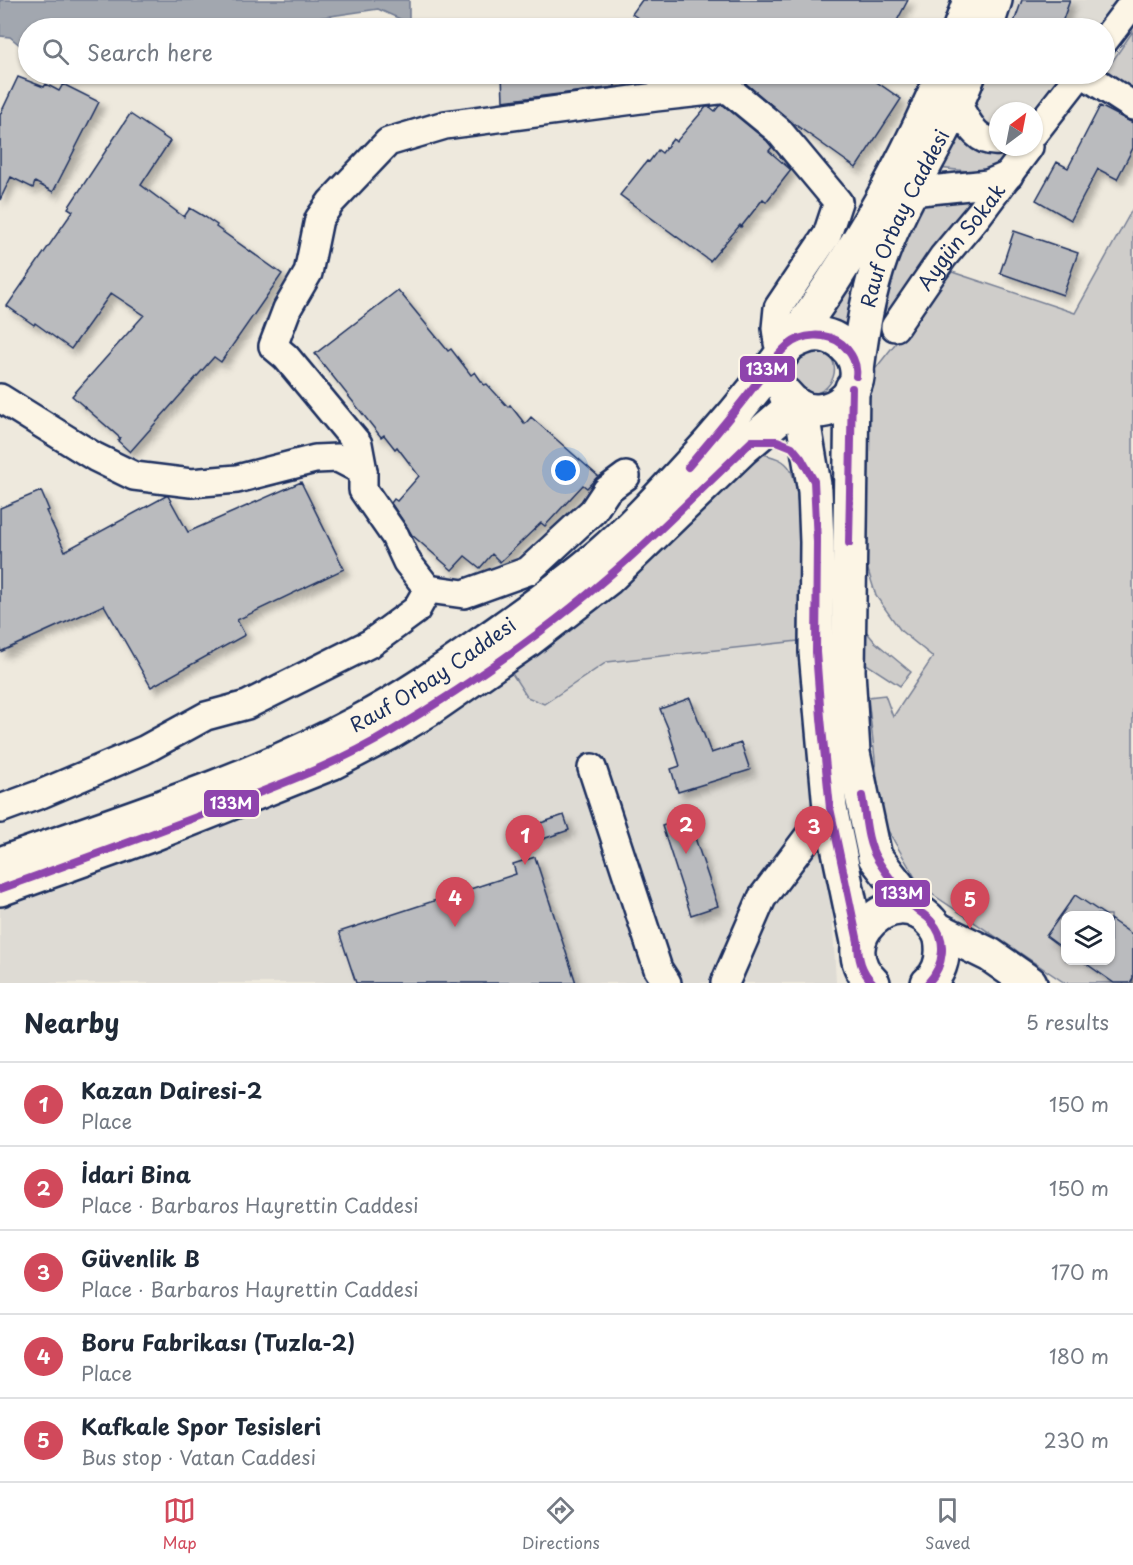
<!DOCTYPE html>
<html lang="en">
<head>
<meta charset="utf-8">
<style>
	:root { --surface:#fff; --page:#f2f2f3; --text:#1f2937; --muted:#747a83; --line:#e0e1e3; --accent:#d1495b }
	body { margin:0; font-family:"Playpen Sans",sans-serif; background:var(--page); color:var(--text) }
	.controls { position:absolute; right:18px; bottom:18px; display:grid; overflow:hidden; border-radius:12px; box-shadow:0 2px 4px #0004 }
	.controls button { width:54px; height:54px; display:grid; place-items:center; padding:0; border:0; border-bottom:2px solid var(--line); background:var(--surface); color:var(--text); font:30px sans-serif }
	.compass { position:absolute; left:989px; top:102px; width:54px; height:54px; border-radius:50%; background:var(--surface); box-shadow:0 2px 4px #0004; rotate:32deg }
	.you { position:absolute; left:566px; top:471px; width:21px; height:21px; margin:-15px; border:4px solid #fff; border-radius:50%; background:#1a73e8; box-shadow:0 0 0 9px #1a73e833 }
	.badge { display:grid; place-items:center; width:39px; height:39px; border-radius:50%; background:var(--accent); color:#fff; font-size:20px; font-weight:700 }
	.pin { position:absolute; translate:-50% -50px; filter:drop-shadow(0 2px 3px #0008) }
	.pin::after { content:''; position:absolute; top:32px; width:21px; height:18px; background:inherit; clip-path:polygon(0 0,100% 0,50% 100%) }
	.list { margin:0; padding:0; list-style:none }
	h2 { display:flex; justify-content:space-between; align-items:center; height:78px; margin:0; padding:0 24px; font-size:26px }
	h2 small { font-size:20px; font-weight:400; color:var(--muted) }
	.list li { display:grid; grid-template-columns:39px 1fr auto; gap:18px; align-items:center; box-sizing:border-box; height:84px; padding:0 24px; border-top:2px solid var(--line) }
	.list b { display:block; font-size:22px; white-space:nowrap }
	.list p { margin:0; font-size:20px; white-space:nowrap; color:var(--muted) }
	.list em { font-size:20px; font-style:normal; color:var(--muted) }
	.icon { flex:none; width:33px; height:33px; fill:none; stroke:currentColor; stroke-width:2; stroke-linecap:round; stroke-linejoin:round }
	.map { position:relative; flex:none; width:1133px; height:983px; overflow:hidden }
	.search { position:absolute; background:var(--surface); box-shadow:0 2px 4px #0004; left:18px; right:18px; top:18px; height:66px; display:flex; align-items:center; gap:15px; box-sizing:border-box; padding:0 21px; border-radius:33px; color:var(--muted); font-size:22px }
	.sheet { height:498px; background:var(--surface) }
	nav { display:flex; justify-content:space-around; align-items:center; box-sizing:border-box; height:84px; border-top:2px solid var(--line); background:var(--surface); font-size:16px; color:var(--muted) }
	nav a { display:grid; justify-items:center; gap:3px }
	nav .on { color:var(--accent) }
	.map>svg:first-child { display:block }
	.built { fill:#dedbd4 }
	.green { fill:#cfcdca; stroke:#757e94; stroke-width:1.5; fill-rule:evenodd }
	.water { fill:#a2a7af; stroke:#6c778f; stroke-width:1.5 }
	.building { fill:#babbbe; stroke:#1b2f5e; stroke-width:1.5; filter:url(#shadow) }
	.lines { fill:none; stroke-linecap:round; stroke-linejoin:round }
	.minor-casing { stroke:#1b2f5e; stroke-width:32 }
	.major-casing { stroke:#1b2f5e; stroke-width:38 }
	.minor { stroke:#fcf5e5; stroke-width:27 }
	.major { stroke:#fcf5e5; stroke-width:33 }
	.bus-1-casing { stroke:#fcf5e5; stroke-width:12 }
	.bus-1 { stroke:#8e44ad; stroke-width:8 }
	.labels { text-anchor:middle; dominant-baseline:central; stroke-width:6; stroke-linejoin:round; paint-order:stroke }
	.street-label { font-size:20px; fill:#1b2f5e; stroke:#fcf5e5 }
	.line-badge { stroke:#fcf5e5; stroke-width:2 }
	.badge-label { font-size:16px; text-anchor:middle; font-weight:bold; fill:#fff }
</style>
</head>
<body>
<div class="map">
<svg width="1133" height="983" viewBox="0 0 1133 983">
	<defs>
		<filter id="shadow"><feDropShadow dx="5.5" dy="5.5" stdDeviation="3" flood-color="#0004"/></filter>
	</defs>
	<rect width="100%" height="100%" fill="#eee9dd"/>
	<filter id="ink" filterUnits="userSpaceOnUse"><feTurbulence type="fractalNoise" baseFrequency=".0167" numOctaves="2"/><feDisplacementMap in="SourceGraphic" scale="12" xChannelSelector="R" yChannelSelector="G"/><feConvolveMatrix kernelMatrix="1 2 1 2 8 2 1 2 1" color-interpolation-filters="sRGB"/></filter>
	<g filter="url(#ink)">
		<!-- built -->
		<path class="built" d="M998,0H1120L1096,28H989Z
			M973,74H1060L1029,111H998V129L985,126L967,106Z
			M763,454L778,458L790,469L795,481L799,513L798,641L815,807L830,872L836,983H0V905L338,779L371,759Z"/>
		<!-- green -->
		<path class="green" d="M1133,31V96L1105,72Z
			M957,132C972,158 990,159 1016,149L1018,154L987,173L938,168Z
			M962,196L977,201L924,270L871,332L882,281L918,208L934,200Z
			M1133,208V983H1065L920,886L882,820L868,697L885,695L893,717L933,657L901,631L876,596L859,541L868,378L952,272L1075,313ZM1066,915H1110V960H1066Z
			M876,232L851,329L824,323Z
			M812,348C816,349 822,350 826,353C848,369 823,408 797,388C788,381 786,373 789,362Z
			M763,454C774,457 784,459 790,469C805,492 798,607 798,641L607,662L544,704L527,697L509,669L748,459Z
			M865,630L875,642L911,672L900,686L857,658Z"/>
		<!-- water -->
		<path class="water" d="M0,0H409V23L378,9L297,21L269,28H28V52L10,37L0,36Z"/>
		<!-- building -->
		<path class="building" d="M642,0H908L893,28H653L632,14Z
			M1022,0H1070L1060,28H1012Z
			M502,74H614L615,87L503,101Z
			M728,74H865L901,99L856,168L793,123L738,77Z
			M18,77L44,87L46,84L59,91L63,84L99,102L53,192L35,182L33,188L11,177L0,200V115Z
			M723,105L767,141L772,147L769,151L791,170L766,202L763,199L741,227L740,225L710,261L620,195L647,161L649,162L658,150L662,153L673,139L676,142L706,107H710L715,111L719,106Z
			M1100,106L1133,123V148L1117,179L1098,169L1071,220L1036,200L1057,162L1068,168Z
			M130,114L170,141L141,185L184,217L190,208L205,217L217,225L216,227L282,274L221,362L214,357L130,452L118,441L120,438L72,396L144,315L111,293L71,349L35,323L34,325L7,306L73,211L68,208Z
			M1014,231L1078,253L1063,295L1000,273Z
			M398,290L448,351L451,349L471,375L475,372L484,385L487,384L508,407L510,405L525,424L531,417L598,476L587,488L583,485L545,526L541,523L500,562L492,554L480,568L465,556L452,570L412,535L391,503L394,499L397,501L419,476L397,447L395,449L384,435L381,437L315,354Z
			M301,482L344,569L237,620L245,635L151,687L104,605L0,652V508L41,491L49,510L46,511L65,551L166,496H168L188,532Z
			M690,698L711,753L741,743L750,770L678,792L671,769L680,766L668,728L660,709Z
			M564,815L569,830L540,840L535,825Z
			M688,817L718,906L691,915L662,826Z
			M535,857L576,983H356L339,932L516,874L513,864Z
			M1075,895L1105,915H1065V950L1046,936Z
			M1110,919L1133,935V978L1130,983H1114L1081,960H1110Z"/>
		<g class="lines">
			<defs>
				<g id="minor">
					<path d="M1104,41L1133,3"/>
					<path d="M1084,74L1133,106"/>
					<path d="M957,104C967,120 975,143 998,141"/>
					<path d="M1034,133L1080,74"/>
					<path d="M911,192L988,184L1009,175"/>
					<path id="s1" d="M895,327L943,257L979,214L1029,147"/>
					<path d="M0,398L95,457L134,476L191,483L237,479L315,459L338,458L363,471"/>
					<path d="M428,589L464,594L528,571L593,511L607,490L626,476"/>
					<path d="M592,768L658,969L667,983"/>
					<path d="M0,809L41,794L144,750L206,716L247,705L371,643L416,610L428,589L407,562L395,536L363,490V471L358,444L286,357L273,346L287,309L308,273L319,219L331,202L388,142L445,125L656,97L728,89L778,130L838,202L827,235L778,308L776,328L778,343L783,352"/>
					<path d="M725,983L762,898L830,808"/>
				</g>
				<g id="major">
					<path d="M960,28L970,0"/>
					<path d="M986,28L995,0"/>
					<path id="s2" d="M857,369C862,331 868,293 881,257C904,193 945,137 969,74"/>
					<path d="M852,388L848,671L853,753L875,857L918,912"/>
					<path d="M786,395C794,405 805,412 818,411C839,410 860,391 857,368C853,346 829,330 808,336C801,338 794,342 787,345"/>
					<path d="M801,408L815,491L817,542L816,652L830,808L858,942"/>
					<path id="s3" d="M0,864C118,822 247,782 357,723C403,699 445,670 487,640C525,613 564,586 600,555C629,530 655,502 681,474C791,357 881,221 943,74"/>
					<path d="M0,889L153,834L331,763L389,733L429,709L527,641L607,579L742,449L795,404"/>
					<path d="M937,929L990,955L1030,983"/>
					<path d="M873,983C828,941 894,880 931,922C937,928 942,937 942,946C943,960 939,974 928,983"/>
				</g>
			</defs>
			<!-- minor casing -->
			<use href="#minor" class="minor-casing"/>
			<!-- major casing -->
			<use href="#major" class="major-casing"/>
			<!-- minor -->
			<use href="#minor" class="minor"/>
			<!-- major -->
			<use href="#major" class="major"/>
			<defs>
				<path id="bus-1" d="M688,467C711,440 734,413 755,385C765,373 775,356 787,346C802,333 826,332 842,344C851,352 858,364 856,376
					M849,543L852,388
					M862,796C866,816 866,841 877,859C887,876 900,891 913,906C919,912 926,915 931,921C948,939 944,966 928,983
					M0,889C78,861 156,833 233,803C286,782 341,762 390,732C452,695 516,652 572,607C636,556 693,497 752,441H777L792,447L801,458L814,481L817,542L816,652L821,718L830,808L858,942C858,958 861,971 873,983"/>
			</defs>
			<!-- bus-1 casing -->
			<use href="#bus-1" class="bus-1-casing"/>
			<!-- bus-1 -->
			<use href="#bus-1" class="bus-1"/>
		</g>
	</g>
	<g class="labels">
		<!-- street labels -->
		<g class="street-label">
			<text stroke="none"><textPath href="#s2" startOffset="159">Rauf Orbay Caddesi</textPath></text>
			<text stroke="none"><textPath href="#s1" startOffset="112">Aygün Sokak</textPath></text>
			<text stroke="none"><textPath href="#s3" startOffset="474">Rauf Orbay Caddesi</textPath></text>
		</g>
	</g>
	<g class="line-badge">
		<rect x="739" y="355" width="57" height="28" rx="6" fill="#8e44ad"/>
		<rect x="203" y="789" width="57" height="29" rx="6" fill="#8e44ad"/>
		<rect x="874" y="879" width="57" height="29" rx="6" fill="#8e44ad"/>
	</g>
	<g class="badge-label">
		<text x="767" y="375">133M</text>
		<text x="231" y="809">133M</text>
		<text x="902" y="899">133M</text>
	</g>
</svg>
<div class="controls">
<button><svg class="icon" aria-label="layers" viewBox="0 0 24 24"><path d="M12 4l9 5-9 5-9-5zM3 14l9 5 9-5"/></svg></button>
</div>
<svg class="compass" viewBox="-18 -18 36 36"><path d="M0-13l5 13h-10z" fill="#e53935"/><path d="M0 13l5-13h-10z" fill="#747a83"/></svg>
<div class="you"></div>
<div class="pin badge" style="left:525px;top:865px">1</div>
<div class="pin badge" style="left:686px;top:854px">2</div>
<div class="pin badge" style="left:814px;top:856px">3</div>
<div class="pin badge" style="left:455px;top:927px">4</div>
<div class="pin badge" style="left:970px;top:929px">5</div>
<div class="search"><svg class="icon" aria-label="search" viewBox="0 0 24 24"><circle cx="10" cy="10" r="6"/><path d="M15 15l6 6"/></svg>Search here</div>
</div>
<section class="sheet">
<h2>Nearby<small>5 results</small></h2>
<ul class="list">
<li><span class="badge">1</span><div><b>Kazan Dairesi-2</b><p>Place</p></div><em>150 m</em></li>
<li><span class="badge">2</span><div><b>İdari Bina</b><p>Place · Barbaros Hayrettin Caddesi</p></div><em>150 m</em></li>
<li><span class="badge">3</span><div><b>Güvenlik B</b><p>Place · Barbaros Hayrettin Caddesi</p></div><em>170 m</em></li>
<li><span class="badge">4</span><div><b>Boru Fabrikası (Tuzla-2)</b><p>Place</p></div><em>180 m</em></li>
<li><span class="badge">5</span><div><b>Kafkale Spor Tesisleri</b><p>Bus stop · Vatan Caddesi</p></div><em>230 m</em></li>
</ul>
</section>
<nav>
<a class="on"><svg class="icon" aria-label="map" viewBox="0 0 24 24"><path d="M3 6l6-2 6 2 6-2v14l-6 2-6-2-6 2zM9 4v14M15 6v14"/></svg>Map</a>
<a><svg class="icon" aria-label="directions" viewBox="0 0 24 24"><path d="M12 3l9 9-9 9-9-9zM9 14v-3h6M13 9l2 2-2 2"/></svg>Directions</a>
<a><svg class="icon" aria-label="saved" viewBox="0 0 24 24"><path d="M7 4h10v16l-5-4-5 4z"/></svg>Saved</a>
</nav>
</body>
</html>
